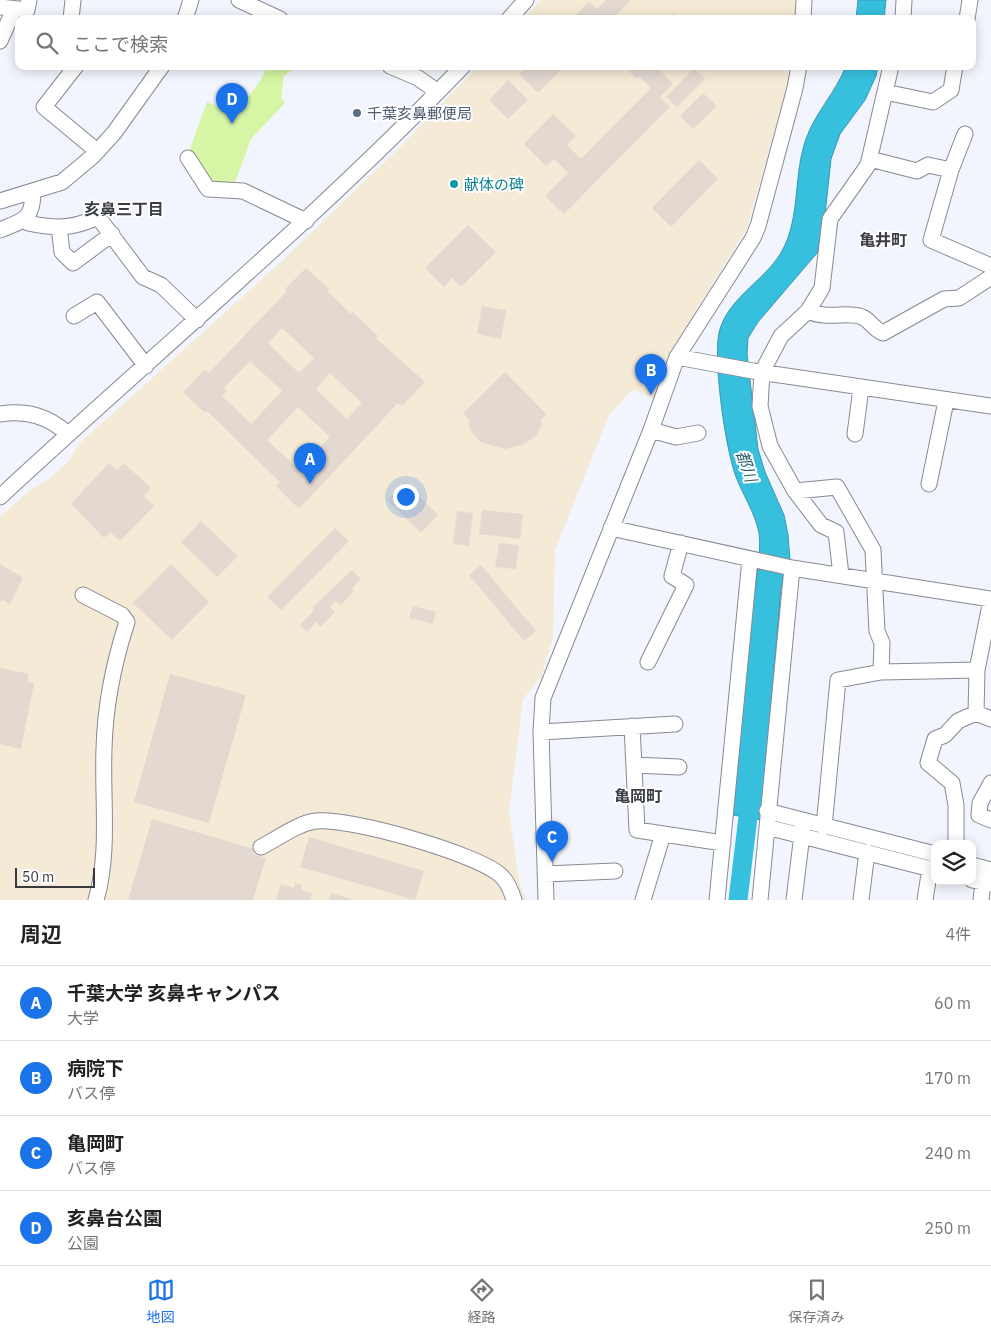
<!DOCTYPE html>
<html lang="ja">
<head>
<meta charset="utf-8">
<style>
	:root { --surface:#fff; --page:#f2f2f2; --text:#222; --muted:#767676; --line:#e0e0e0; --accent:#1a73e8 }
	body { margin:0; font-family:"IBM Plex Sans","Noto Sans JP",sans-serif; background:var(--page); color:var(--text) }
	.controls { position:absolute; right:15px; bottom:15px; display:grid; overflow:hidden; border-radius:10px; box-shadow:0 2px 12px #0003 }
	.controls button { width:45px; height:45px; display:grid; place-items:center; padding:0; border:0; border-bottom:1px solid var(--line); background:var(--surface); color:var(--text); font:25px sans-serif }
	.scale { position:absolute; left:15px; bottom:12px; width:80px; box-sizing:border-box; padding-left:5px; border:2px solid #393a3f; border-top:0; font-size:14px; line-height:18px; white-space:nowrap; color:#393a3f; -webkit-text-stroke:4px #fff; paint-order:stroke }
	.you { position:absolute; left:405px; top:496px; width:18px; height:18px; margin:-12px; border:4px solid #fff; border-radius:50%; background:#1a73e8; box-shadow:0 0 0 8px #1a73e833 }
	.badge { display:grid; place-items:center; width:32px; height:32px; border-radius:50%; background:var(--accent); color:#fff; font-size:16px; font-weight:700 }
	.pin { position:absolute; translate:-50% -41px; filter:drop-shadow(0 1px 2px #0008) }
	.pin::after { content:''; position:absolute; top:26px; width:18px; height:15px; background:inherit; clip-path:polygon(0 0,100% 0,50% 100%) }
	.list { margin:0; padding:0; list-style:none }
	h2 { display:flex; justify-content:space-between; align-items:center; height:65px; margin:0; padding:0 20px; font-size:21px }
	h2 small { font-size:16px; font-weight:400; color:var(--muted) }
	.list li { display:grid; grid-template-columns:32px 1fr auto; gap:15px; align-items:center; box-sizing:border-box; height:75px; padding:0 20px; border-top:1px solid var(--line) }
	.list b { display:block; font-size:19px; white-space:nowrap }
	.list p { margin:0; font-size:16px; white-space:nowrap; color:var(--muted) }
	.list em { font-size:16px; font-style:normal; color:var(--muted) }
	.icon { flex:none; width:28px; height:28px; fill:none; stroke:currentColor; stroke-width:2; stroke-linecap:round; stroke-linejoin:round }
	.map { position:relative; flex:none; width:991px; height:900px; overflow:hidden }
	.search { position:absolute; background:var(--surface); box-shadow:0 2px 12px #0003; left:15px; right:15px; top:15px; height:55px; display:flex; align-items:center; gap:12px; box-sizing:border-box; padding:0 18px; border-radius:10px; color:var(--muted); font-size:19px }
	.sheet { height:365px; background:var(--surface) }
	nav { display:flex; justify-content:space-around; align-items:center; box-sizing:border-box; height:70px; border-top:1px solid var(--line); background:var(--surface); font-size:14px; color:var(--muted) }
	nav a { display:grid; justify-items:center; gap:2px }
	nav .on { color:var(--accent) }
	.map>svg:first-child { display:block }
	.education { fill:#f4ead5 }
	.green { fill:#d6f5a5 }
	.water { fill:#37c0de; stroke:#3898ae }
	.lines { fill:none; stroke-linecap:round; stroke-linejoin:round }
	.river { stroke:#37c0de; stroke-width:19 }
	.building { fill:#e3d9d1; fill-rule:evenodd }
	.minor-casing { stroke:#878a93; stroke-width:17 }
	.minor { stroke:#fff; stroke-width:15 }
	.service-dot { fill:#5c6f8a; stroke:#fff; stroke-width:2 }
	.culture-dot { fill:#0f9aa8; stroke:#fff; stroke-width:2 }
	.labels { text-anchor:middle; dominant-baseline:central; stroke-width:4; stroke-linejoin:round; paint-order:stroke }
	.service-label { font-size:15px; fill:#4e5e75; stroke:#fff; text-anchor:start }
	.culture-label { font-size:15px; fill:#0d838f; stroke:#fff; text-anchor:start }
	.neighbourhood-label { font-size:16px; font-weight:bold; fill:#3b3d46; stroke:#fff }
	.water-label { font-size:16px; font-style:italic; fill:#275d6a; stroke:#fff }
</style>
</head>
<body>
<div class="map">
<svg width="991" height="900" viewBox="0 0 991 900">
	<rect width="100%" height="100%" fill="#f2f5fd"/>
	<!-- education -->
	<path class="education" d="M541,0H796L794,19H523Z
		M478,66H789L787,85L747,228L677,341L655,399L633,389L609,415L555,550L553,638L541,677L523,699L509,811L520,886L527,900H0V517L30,490L49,479L69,461L79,444L282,261L401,146Z"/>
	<!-- green -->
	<path class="green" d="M266,66H298L284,76L281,98L285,103L251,139L234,185L211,182L196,162L190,149L207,102C215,105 222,110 231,108C244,105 265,79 266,66Z"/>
	<!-- water -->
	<path class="water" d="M858,0H886L884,19H856Z
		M846,66H878L876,76L865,100L840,134L831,159L824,224L817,253L758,322L748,338L747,354L758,449L765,472L784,515L788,535L790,560L781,588L761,820L733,815C739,747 746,680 752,613C754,592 762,553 759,533C755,512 742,494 735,474C725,444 715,372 718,340C721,301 765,282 782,251C801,216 793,175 806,139C815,113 836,92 846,66Z"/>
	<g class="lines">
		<!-- river -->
		<path class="river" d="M738,900L751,792"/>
	</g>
	<!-- building -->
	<path class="building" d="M606,0H631L612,19H572L589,1L597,9Z
		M673,13L679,19H668Z
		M527,66H564L538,93L519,74Z
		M624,66H656L673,84L660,97L670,107L564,214L545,196L568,173L554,159L546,166L524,144L553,114L576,136L567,145L581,159L651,88L640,77L637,79Z
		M694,68L705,79L677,107L666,97Z
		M508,80L528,100L508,119L489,100Z
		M703,93L717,106L693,129L680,116Z
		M699,160L718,179L671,227L652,208Z
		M468,225L496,252L461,287L452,278L444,287L425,268Z
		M306,268L329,289L327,291L351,314L353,312L378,336L376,338L425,382L402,406L398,403L299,509L276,486L280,482L207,411L205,413L183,392L205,369L209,373L287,291L285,289ZM282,328L314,358L299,373L268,343ZM250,361L282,391L251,424L222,396L227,390L224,388ZM330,373L362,403L347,419L316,389ZM298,407L330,437L302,467L298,463L295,466L267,440Z
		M482,306L506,310L501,339L477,334Z
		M505,372L546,414L541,419L542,425L535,437L522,445L505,449L480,442L471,431L468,423L470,421L463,413Z
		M109,463L117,470L124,463L151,488L144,496L154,506L120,541L110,532L104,538L71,504Z
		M405,482L438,515L421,533L387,500Z
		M482,510L523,514L520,539L479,534Z
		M457,511L473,513L469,546L453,544Z
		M201,521L238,556L217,577L181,542Z
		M335,528L349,541L281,610L267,597Z
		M499,543L519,545L516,569L495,567Z
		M0,564L23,578L10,604L2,600L0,603Z
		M171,564L209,602L172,640L133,603Z
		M481,565L536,631L524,641L469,575Z
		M352,570L361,579L352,589L354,591L341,605L336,601L330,607L335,612L321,627L316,622L307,632L300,625L314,610L312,608Z
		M413,606L436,612L433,624L409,618Z
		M0,668L29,674L27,682L34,683L21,749L0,744Z
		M170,674L246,695L209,823L134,802Z
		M152,819L254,849L253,854L266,858L253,900H128Z
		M309,837L424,871L415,900L300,867Z
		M295,883L302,885L301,890L312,893L310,900H276L281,884L294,888Z
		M331,893L354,900H329Z"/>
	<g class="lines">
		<defs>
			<path id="minor" d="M239,0L280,19
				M0,7L27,10L29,0
				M71,19L73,0
				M185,19L191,0
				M509,19L526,0
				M803,19L804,0
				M903,19L904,0
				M967,19L970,0
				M0,41L14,9
				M76,66L44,107L97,151
				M390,66L418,78L438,92
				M885,92L933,102L951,90L955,66
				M965,134L951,170L931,240L991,266
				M188,158L208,189L243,191L306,221
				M870,159L917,171L928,165L951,170
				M0,201L62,182L93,156L114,133L162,66
				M27,219L28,223C56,229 72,229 98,217L143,277L161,285L197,320
				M59,227L62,252L73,263L112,234
				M0,230C24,220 33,220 33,191
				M808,311C827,320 848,311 862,317C870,320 872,328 883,333L944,299L959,298L991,277
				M74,316L97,302L146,366
				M677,357L753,371L991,406
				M0,414C27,410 48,416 68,434
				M651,430L676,437L698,433
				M855,434L861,388
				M929,484L946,401
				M795,491L837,487L873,550L877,631L882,643L881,672
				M0,497C155,353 317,218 463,66
				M611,528L792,568L991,599
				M841,575L836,532L821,525L795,491L770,446L760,406L762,372L781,336L808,311L822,288L830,219L868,165L891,66
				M83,595L122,615L127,622C114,662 105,707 104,749C102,799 110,852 96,900
				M648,662L686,585L672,576L681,543
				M976,713L977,670L991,600
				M632,726L637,830L723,843
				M541,732L675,724
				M634,765L679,767
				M991,783L980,803L979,815L991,820
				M767,811L935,854
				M767,827L935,870
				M824,827L838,680L881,672L977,670
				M956,844V805L952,783L928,763L935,739L945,735L958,721L976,713L991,719
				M261,847C277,839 298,823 316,821C348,817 474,853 499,874C507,880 511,890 514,900
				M972,865L991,870
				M545,874L615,871
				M972,880L991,884
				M546,900L541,732L543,698L651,430L677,357L753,238L758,226L795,88L799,66
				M643,900L663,834
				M717,900L750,559
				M760,900L792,568
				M794,900L803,826
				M861,900L867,852
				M925,900L930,868
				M981,900L983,883"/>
		</defs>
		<!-- minor casing -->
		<use href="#minor" class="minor-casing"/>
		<!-- minor -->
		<use href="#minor" class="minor"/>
	</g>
	<!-- markers -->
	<circle class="service-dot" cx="357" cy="113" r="5"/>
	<circle class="culture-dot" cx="454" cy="184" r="5"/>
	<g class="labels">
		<!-- service labels -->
		<g class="service-label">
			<text x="367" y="113">千葉亥鼻郵便局</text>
		</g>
		<!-- culture labels -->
		<g class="culture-label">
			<text x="464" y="184">献体の碑</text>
		</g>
		<!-- neighbourhood labels -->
		<g class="neighbourhood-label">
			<text x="124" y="209">亥鼻三丁目</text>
			<text x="883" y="240">亀井町</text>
			<text x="638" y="796">亀岡町</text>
		</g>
		<!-- water labels -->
		<g class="water-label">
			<text transform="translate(747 466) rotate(71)">都川</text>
		</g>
	</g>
</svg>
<div class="controls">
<button><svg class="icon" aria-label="layers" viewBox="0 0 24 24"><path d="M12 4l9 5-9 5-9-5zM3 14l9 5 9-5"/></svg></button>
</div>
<div class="scale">50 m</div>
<div class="you"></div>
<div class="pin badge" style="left:310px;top:484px">A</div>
<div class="pin badge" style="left:651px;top:395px">B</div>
<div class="pin badge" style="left:552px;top:862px">C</div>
<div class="pin badge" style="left:232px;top:124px">D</div>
<div class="search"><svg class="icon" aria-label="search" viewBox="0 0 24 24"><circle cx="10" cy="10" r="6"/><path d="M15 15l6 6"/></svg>ここで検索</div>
</div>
<section class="sheet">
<h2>周辺<small>4件</small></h2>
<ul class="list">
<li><span class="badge">A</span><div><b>千葉大学 亥鼻キャンパス</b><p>大学</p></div><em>60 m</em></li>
<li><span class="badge">B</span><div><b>病院下</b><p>バス停</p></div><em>170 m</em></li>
<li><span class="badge">C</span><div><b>亀岡町</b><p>バス停</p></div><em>240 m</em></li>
<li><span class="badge">D</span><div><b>亥鼻台公園</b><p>公園</p></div><em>250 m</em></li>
</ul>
</section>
<nav>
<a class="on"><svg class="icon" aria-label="map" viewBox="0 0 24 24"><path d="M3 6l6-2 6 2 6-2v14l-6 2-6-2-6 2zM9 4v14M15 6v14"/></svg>地図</a>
<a><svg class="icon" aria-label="directions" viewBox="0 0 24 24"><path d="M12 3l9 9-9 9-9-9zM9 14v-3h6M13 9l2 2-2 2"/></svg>経路</a>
<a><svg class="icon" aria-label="saved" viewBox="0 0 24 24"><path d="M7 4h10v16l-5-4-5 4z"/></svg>保存済み</a>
</nav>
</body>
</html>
